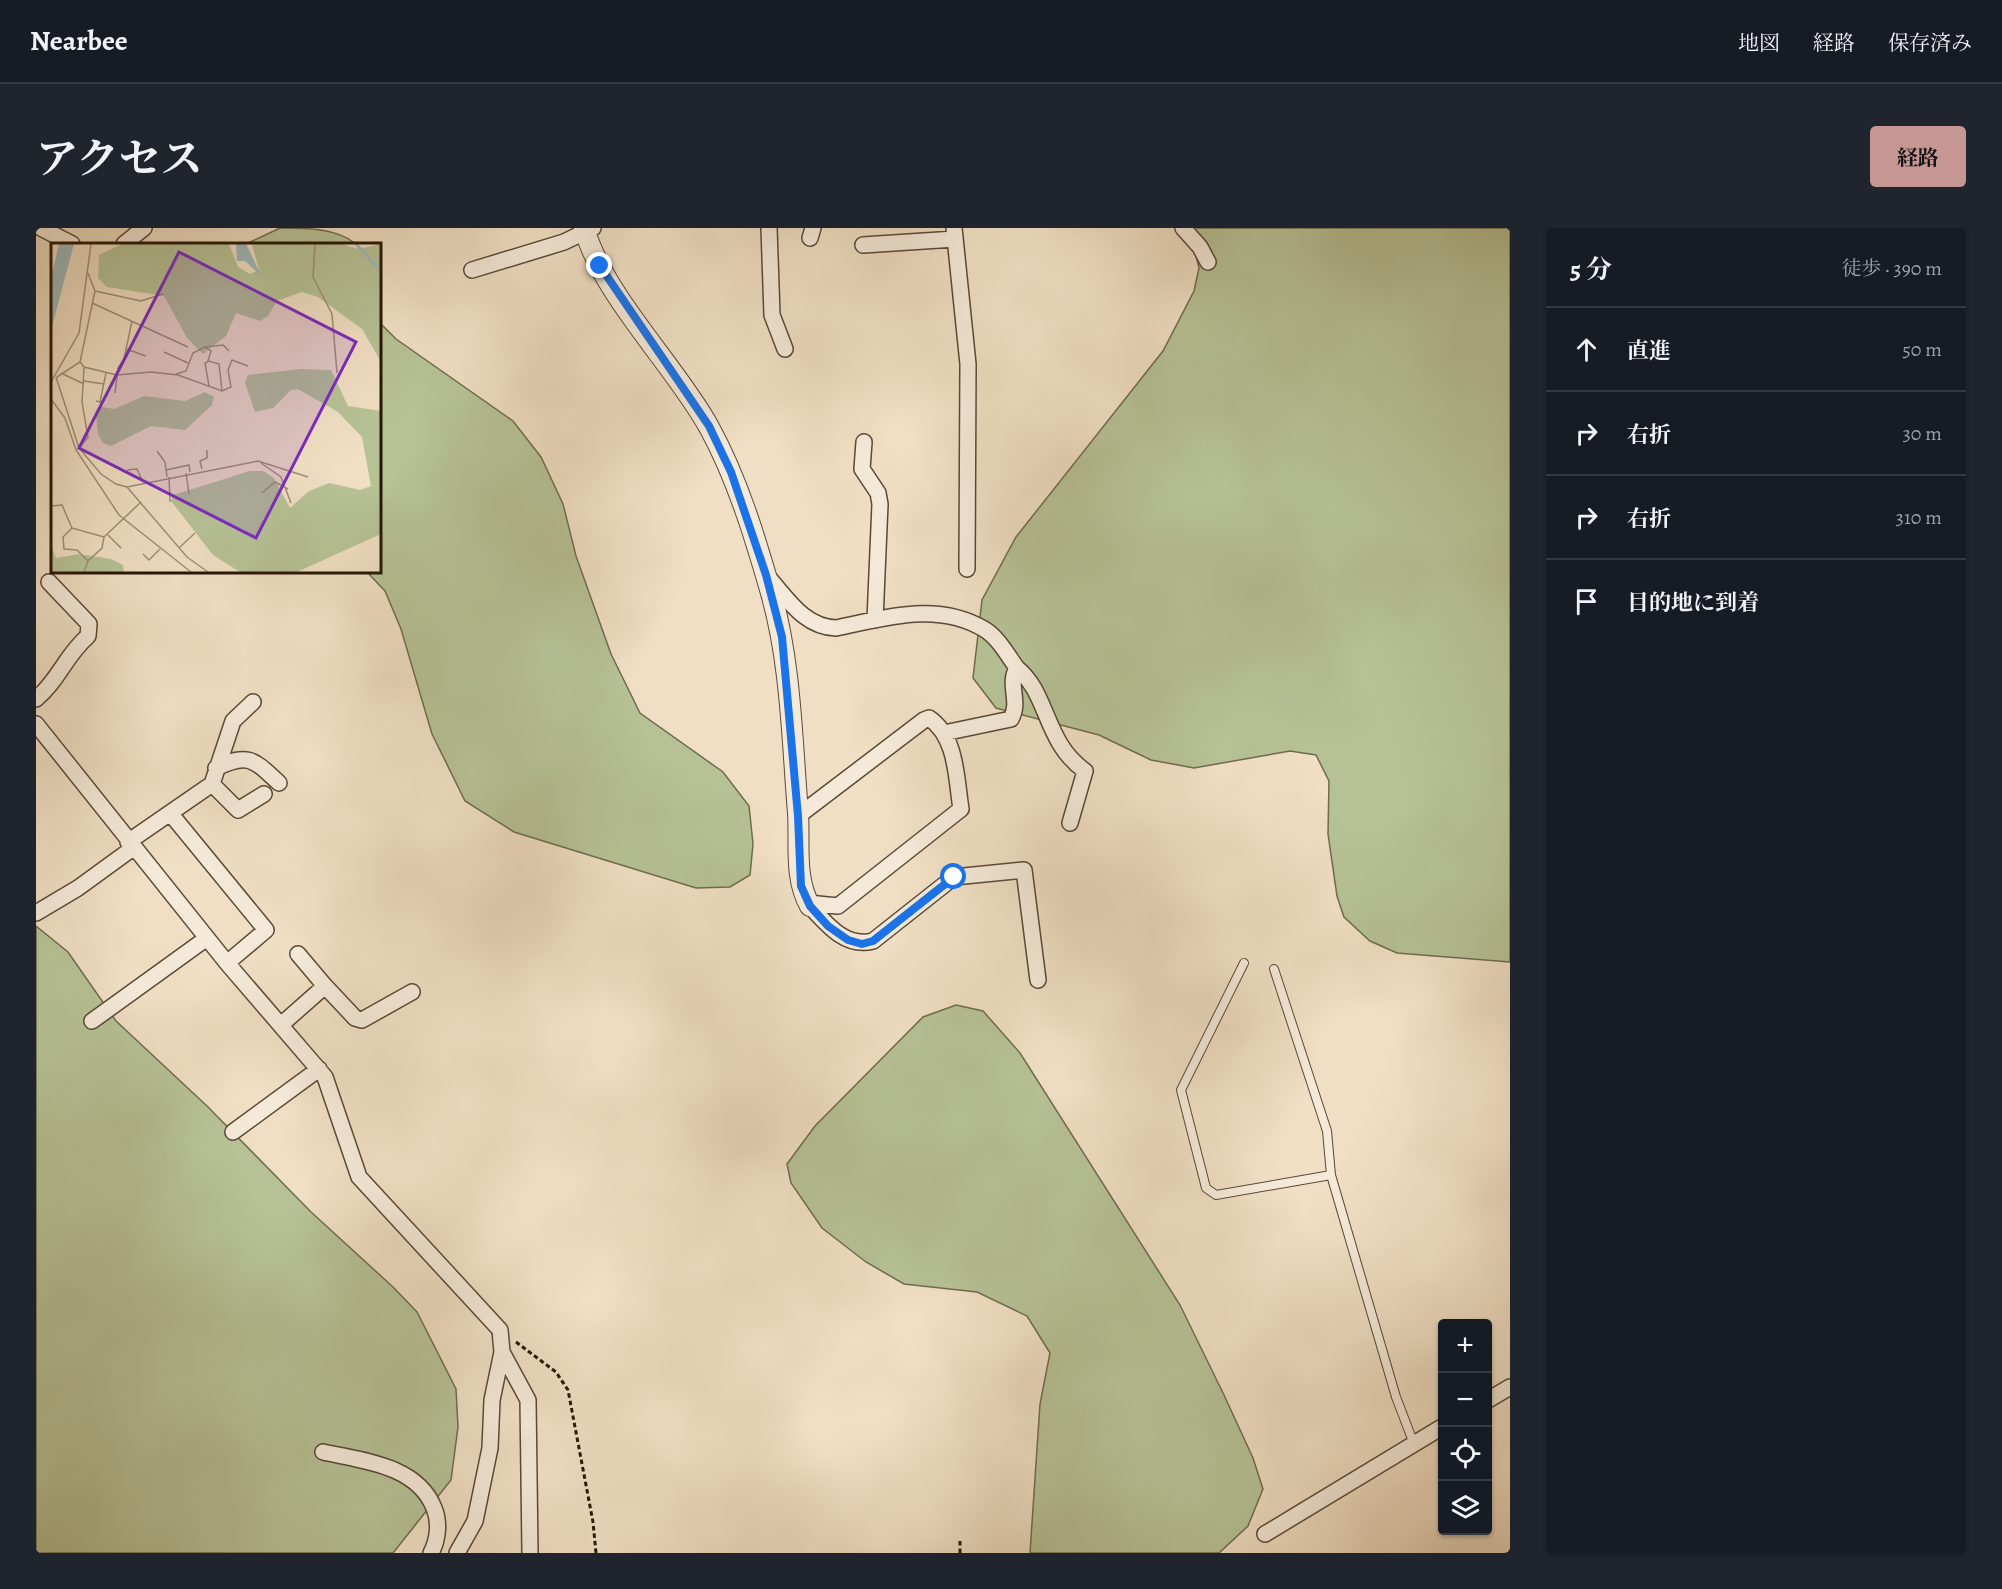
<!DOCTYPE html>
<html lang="ja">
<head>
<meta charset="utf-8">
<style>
	:root { --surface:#171b24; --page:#20242c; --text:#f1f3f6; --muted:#9ea1a6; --line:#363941; --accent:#c59692 }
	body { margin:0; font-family:Alegreya,"Noto Serif JP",serif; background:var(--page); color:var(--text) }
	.controls { position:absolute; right:18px; bottom:18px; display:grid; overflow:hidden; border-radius:6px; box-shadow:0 2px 4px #0004 }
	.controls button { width:54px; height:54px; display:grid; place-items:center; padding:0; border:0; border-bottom:2px solid var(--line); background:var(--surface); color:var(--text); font:30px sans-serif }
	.stop { position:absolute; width:18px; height:18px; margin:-14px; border:4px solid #1a73e8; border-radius:50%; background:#fff }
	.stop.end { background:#1a73e8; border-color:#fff; box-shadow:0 2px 6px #0008 }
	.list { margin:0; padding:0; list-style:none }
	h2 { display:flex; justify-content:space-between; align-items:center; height:78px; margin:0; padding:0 24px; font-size:26px }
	h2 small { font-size:20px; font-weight:400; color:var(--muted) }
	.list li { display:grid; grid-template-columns:39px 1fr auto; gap:18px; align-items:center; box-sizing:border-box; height:84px; padding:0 24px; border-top:2px solid var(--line) }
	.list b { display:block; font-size:22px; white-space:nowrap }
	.list em { font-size:20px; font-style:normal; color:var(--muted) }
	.icon { flex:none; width:33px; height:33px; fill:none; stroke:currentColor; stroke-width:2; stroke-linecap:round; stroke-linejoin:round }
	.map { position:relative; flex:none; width:1474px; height:1325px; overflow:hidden; border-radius:6px }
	header { display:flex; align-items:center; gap:36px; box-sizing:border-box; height:84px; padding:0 30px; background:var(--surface); border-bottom:2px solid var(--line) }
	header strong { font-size:28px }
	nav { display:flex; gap:33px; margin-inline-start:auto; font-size:21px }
	.intro { display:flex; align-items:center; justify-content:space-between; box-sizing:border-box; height:144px; padding:0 36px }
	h1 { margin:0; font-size:42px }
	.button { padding:15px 27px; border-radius:6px; background:var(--accent); color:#111; font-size:21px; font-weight:700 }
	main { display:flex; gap:36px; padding:0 36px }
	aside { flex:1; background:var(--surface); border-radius:6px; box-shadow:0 2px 4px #0004 }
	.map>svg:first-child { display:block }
	.green { fill:#b6c296; stroke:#6e6c4e; stroke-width:1.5 }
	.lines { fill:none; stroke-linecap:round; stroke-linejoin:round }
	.service-casing { stroke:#594936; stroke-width:10 }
	.minor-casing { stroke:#594936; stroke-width:18 }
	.tertiary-casing { stroke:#594936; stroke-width:22 }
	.path { stroke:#271707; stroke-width:3; stroke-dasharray:4.5 3; stroke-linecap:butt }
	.service { stroke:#f5ead9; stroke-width:8 }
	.minor { stroke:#f5ead9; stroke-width:15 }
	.tertiary { stroke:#f5ead9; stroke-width:20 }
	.route { stroke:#1a73e8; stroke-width:8 }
	.inset-river { fill:none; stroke:#9dbabd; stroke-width:3 }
	.inset-road { fill:none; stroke:#a08f78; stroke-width:1.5 }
	.view { fill:#7b2cbf; fill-opacity:0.15; stroke:#7b2cbf; stroke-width:3 }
	.inset-edge { fill:none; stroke:#271707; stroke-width:3 }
</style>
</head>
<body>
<header>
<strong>Nearbee</strong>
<nav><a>地図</a><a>経路</a><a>保存済み</a></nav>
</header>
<div class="intro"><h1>アクセス</h1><a class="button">経路</a></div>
<main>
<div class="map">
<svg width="1474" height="1325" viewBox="0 0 1474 1325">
	<rect width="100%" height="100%" fill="#f0dfc4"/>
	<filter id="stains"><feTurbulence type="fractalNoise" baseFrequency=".00333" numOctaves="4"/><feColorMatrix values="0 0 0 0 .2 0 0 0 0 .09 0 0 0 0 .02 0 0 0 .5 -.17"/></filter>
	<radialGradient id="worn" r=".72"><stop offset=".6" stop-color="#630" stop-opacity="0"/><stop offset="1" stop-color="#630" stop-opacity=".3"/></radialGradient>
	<!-- green -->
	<path class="green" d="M244,0C271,0 301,0 320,16H210Z
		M1153,0H1474V734L1361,725L1334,713L1308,689L1301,668L1292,606L1293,553L1280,527L1254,523L1158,540L1115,532L1063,507L960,480L937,450L946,372L980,309L1127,123L1158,63L1163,40Z
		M344,95L360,111L477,193L505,229L527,276L540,328L575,426L604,485L687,544L713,578L717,616L714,647L694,659L660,660L478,604L429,573L396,506L365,401L349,363L331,344H344Z
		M0,698L32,724L80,793L171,878L275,984L357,1059L381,1084L420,1161L422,1199L415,1252L357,1325H0Z
		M920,777L947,783L984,825L1144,1077L1188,1167L1217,1230L1227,1261L1212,1298L1183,1325H994L1004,1176L1014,1125L991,1088L941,1064L868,1056L830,1034L786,1000L755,955L751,936L779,898L887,789Z"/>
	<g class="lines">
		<defs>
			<path id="service" d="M1208,735L1145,862L1170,960L1180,967L1295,947
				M1238,741L1291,903L1295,947L1360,1169L1378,1216"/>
			<path id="minor" d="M5,0L36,16
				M733,0L736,87L749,121
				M918,0L932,136L931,341
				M1147,0L1164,19L1172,34
				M774,10L777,0
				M88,16L108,0
				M827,17L919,11
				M436,42L528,14L557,0
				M828,214L826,241L842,265L844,276L839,392
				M732,349C752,371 768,399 800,400C849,390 901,373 948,401C962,409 972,428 981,440
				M0,471C23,452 29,428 52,408L53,396L13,354
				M0,496L191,735L289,849L323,949L464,1102L466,1124L456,1172L454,1220L439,1293L421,1325
				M908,505L975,491C985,473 971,457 981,440C1013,466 1008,514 1049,543L1034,595
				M180,540C213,524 218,532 243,555
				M176,556L202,582L228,566
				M134,585L230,702L191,735
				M762,588L888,492L893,490C921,509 920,550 925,581L802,678L772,675
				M92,614L176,556L197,493L217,474
				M774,678C791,697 810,720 837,713L918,649L988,642L1002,752
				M0,685L42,660L97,620
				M262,726L289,758
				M56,793L171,710
				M246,796L289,758L319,790L326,792L376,764
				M197,904L283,841
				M466,1124L492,1172L494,1325
				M1452,1172L1474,1159
				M287,1224C327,1233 381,1237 398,1280C404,1294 402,1312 395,1325
				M1229,1306L1406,1199"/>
			<path id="tertiary" d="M548,0C568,69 638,136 673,199C701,250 719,309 735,365C755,435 756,512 762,585C764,616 758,650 774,678"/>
		</defs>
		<!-- service casing -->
		<use href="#service" class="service-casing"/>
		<!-- minor casing -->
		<use href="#minor" class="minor-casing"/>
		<!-- tertiary casing -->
		<use href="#tertiary" class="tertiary-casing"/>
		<!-- path -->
		<path class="path" d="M480,1114L520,1144L532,1162L557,1294L560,1325
			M924,1325V1310"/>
		<!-- service -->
		<use href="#service" class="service"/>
		<!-- minor -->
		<use href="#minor" class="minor"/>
		<!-- tertiary -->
		<use href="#tertiary" class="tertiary"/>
	</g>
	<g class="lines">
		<!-- route -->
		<path class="route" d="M564,38L673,198L695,244L730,347L746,409L762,588L765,658L774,678L792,698L812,712L826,716L837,713L918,649"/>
	</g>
	<!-- overview -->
	<g transform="translate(15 15)">
		<rect width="330" height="330" fill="#f0dfc4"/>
		<path d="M71,1H178L187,24L199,31L208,27L201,1H291L307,6L330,1V119L311,86L267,54L251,49L226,58L217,73L209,78L185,70L175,93L152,111L136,95L113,53L56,44L47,35L48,12ZM250,126L280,127L297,163L330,168V291L246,329H189L162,312L120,258L122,252L199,228H212L223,235L239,265L258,248L278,240L309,247L320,243L311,194L287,169L247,146L240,147L222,165L204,169L194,140L197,132ZM154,149L163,154L161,162L134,187L100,183L60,203L52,200L47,191L45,171L50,164L63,166L93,153L134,158ZM0,303L5,315L28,311L60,316L72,322L73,329H0Z" fill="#b6c296"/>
		<path d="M8,1H23L0,87V35ZM185,1H195L211,34L194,18H186Z" fill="#9dbabd"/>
		<path class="inset-river" d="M305,1L330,28"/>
		<path class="inset-road" d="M264,1L262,34L281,71L286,130M44,48L90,58L112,51M41,60L137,104M75,106L95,113M113,109L137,120M157,118L160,108L154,104L172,102L178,108M29,119L33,124L66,132L100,129L127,132L171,148L180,144L177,127L181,117L197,123M10,130L33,141M125,131L135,128L142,110L154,104M5,134L28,205L50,231L65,241L76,244L207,218L257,234M6,134L29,119L44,48L37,30M33,138L53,141M0,139L28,90L40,1M158,143L154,120L158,118L168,121L171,148M64,150L67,125L73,116L81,78M0,156L14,175L25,207L68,272L140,329M45,158L49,159L55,130M28,205L37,194L31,159L33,125M106,208L114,219L116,234M210,220L230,234L240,260M151,226L149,218L156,215V207M76,227L86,226L92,239M115,227L138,222L139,229M135,230L138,251M118,234L119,259M76,244L136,314L157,329M211,250L224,239L237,246M0,263L11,262L21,285M57,292L70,305M53,294L90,259M128,305L144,290M92,311L98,317L109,306M37,318L26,307L13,306L12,294L21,285L53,294M33,329L37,318L51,305L53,294"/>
		<path class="view" d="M128,9L305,99L205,295L28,205Z"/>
		<rect width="330" height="330" class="inset-edge"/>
	</g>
	<rect width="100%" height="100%" filter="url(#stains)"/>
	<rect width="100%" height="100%" fill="url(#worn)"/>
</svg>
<div class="controls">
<button>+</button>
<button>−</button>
<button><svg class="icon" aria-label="locate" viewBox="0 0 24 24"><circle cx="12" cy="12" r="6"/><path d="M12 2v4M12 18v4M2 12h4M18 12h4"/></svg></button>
<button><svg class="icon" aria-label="layers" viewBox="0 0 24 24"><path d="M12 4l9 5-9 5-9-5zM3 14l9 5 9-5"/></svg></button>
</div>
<div class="stop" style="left:918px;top:649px"></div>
<div class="stop end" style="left:564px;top:38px"></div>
</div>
<aside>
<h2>5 分<small>徒歩 · 390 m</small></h2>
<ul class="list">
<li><svg class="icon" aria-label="ahead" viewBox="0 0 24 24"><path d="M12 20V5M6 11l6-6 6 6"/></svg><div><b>直進</b></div><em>50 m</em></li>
<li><svg class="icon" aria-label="right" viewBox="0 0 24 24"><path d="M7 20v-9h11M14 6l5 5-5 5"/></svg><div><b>右折</b></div><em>30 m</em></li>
<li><svg class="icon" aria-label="right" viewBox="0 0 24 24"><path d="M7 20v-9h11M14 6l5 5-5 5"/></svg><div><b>右折</b></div><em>310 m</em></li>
<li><svg class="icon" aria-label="arrive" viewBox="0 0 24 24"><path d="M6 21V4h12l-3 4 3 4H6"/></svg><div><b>目的地に到着</b></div></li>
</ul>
</aside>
</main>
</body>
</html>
